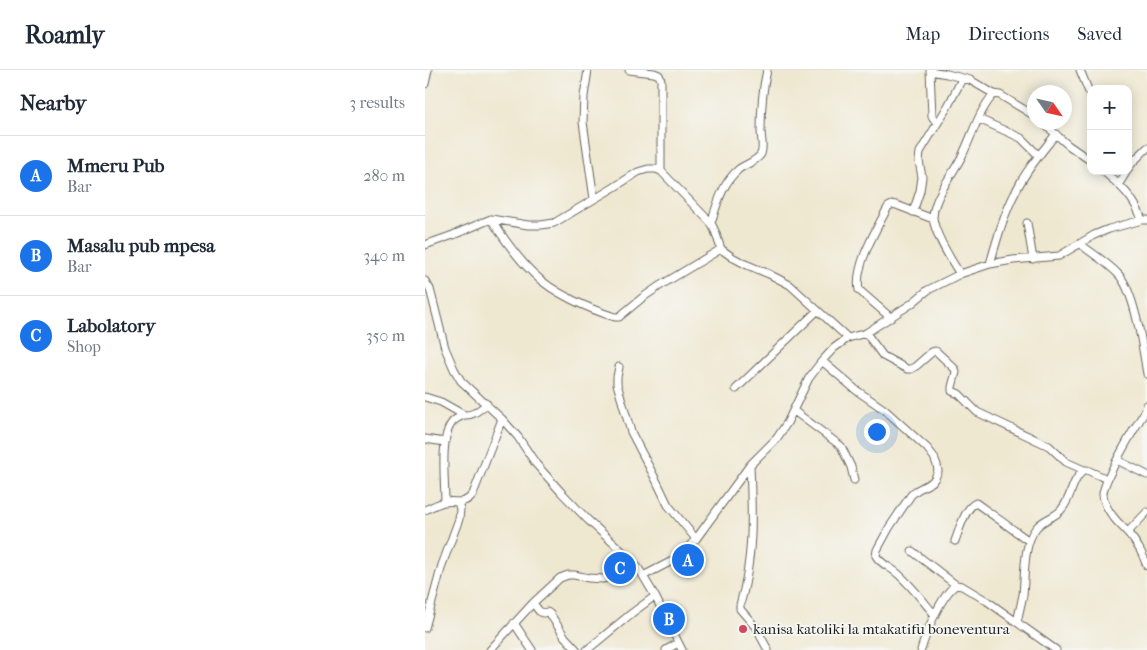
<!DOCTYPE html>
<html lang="en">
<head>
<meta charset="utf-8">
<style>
	:root { --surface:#fff; --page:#f2f2f3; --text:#1f2937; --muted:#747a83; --line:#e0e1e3; --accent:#1a73e8 }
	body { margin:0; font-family:"IM FELL French Canon",serif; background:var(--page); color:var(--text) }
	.controls { position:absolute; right:15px; top:15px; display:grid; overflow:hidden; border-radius:10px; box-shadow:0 2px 12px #0003 }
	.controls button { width:45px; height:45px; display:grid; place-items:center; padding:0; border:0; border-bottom:1px solid var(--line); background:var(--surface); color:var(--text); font:25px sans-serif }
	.compass { position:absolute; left:602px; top:15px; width:45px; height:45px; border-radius:50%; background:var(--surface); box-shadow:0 2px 12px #0003; rotate:124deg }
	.you { position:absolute; left:451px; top:361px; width:18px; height:18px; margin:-12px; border:4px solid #fff; border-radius:50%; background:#1a73e8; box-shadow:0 0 0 8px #1a73e833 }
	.badge { display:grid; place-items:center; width:32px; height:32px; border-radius:50%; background:var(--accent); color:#fff; font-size:16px; font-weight:700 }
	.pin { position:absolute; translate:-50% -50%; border:2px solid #fff; box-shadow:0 1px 5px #0006 }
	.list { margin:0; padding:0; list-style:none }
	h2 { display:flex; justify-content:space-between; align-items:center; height:65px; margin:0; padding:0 20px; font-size:21px }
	h2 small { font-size:16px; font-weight:400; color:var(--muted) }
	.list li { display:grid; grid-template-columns:32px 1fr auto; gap:15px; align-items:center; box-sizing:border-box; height:80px; padding:0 20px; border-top:1px solid var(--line) }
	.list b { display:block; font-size:19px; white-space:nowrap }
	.list p { margin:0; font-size:16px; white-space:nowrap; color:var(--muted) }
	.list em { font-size:16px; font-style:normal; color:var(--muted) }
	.map { position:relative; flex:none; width:722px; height:580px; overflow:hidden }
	header { display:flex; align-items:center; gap:30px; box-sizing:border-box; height:70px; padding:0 25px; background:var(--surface); border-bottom:1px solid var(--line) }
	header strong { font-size:24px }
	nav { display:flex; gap:28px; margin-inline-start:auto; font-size:18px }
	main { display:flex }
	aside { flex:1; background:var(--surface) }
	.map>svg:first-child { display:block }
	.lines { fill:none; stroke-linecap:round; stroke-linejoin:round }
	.minor-casing { stroke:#66635b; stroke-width:9 }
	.minor { stroke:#fff; stroke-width:7 }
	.poi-dot { fill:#d1495b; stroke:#f6f6f2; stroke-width:2 }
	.labels { text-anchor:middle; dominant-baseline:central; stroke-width:4; stroke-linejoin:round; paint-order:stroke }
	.poi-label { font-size:15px; fill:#1c1c1c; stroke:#f6f6f2; text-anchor:start }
</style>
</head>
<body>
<header>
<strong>Roamly</strong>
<nav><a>Map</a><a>Directions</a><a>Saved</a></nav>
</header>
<main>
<aside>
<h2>Nearby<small>3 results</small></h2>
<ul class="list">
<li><span class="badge">A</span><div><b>Mmeru Pub</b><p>Bar</p></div><em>280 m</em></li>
<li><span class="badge">B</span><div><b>Masalu pub mpesa</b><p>Bar</p></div><em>340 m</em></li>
<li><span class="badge">C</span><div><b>Labolatory</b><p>Shop</p></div><em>350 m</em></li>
</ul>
</aside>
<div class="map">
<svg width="722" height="580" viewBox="0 0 722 580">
	<rect width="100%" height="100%" fill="#f6f6f2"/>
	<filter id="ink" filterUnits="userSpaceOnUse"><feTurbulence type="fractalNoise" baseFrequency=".02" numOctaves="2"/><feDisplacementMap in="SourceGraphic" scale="10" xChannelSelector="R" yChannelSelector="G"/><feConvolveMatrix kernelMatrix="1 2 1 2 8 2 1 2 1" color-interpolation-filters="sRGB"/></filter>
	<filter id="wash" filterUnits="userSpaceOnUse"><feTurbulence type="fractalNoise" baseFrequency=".0096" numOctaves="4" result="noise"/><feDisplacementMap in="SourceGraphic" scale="20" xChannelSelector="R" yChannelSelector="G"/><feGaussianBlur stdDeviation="1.12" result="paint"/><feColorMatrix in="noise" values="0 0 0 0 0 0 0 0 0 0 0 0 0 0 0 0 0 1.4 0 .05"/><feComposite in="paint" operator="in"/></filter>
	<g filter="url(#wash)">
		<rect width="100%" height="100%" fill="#efe8d1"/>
	</g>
	<g filter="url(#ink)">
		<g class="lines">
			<defs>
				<path id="minor" d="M163,0L159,26L158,52L169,129
					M204,0L229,3L234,5L236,10V101
					M505,0L507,46L509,49L513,52
					M655,0L666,27
					M505,1L522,4L545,10L569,24
					M0,14L3,0
					M554,49L596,68L614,86
					M617,52L643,75L666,91
					M703,85L708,92
					M703,99L708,92L722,78
					M678,101C695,115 710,128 717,150
					M694,114L702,101
					M488,142L495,121L497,107L494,91L495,82L523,36L537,9
					M66,149C79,169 92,188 109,204C128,223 164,239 190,247H194L217,228L236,215L296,179
					M286,153C292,134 298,112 314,99C321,94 332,91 336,84C339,77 336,68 336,61C336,43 338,17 342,0
					M602,153L608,189
					M655,174C668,184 683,193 694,205C710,223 718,279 722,304
					M0,175L28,165L66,149L103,155H116L129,153L188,118L213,102L223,99H231L236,101L286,153L290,161L296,179L307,187L320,194L344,204L365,215L423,268
					M565,194C572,169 579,144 591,121C601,100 617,82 631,64
					M535,204C526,190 510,165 508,148C508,143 509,138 511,133C517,116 529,102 537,86C547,66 554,40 569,24L575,25L610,46
					M0,211L5,219L20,278L29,299L36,311L77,349L93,367L111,394L136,422L163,450L198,482L214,499L230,526L257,580
					M466,248L434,220C429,196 452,158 463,137C467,134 469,134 474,136L508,149
					M441,263L458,286L482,299H486L491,296L507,282L510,281L512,282L530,299L531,302L527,317V321L534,324L552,342L624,376L641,392L659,400
					M397,291L431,320L460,340L502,378L509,387L512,395L513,401L510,408L507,412L492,420L486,425L464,458L452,480L451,486C456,494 465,497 472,503C486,515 498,531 510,545
					M194,297L192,307V314L206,362L232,412L243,435L271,469
					M311,319L392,241
					M0,327L16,332L39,345C48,346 54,340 62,334
					M722,335L721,340C712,354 677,412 678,425C679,433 685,443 690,449C694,454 699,458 703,463C712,473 718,484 722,496
					M369,341L416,376L426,397L429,410
					M0,369L20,372
					M692,390L722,405
					M325,395C327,444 329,487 315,535V539L334,561L336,567L343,580
					M20,432C20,412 15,369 26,354C29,349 34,347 39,345
					M0,440C6,437 12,434 19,432C31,430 39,436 48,424L77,349
					M703,462L722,442
					M530,471C534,461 540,437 551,433L604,471
					M487,481L531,515
					M218,506L247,491L258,483L271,469L325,395L352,368L362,353L384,308L397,291L409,278L423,268L441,263L486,234L503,220L535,204L565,194L588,190L634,186L669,165L684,159L717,150H722
					M108,533L114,541L118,543L122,542L125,544L140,567L152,580
					M592,552C594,543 596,534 598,525C600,505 598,474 611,458C618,449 629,448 636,440C647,428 646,410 659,400H662L682,409
					M89,553L107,580
					M0,558L17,495L34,449L35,439L33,432
					M65,580L108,533L135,508L143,505H149L164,508L178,509L214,499
					M162,580L207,543L230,526
					M241,580L253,573
					M496,580C501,563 516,525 531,515L537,516L562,531L631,580"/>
			</defs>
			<!-- minor casing -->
			<use href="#minor" class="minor-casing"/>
			<!-- minor -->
			<use href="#minor" class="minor"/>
		</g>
	</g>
	<!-- markers -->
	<circle class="poi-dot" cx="318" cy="559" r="5"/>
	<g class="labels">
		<!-- poi labels -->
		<g class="poi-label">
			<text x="328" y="559">kanisa katoliki la mtakatifu boneventura</text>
		</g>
	</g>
</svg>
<div class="controls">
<button>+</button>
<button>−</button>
</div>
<svg class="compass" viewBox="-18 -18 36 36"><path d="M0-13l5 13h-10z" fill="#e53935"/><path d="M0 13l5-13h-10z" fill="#747a83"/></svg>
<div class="you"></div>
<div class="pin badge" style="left:263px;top:490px">A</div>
<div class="pin badge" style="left:244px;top:549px">B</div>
<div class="pin badge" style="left:195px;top:498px">C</div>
</div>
</main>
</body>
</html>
